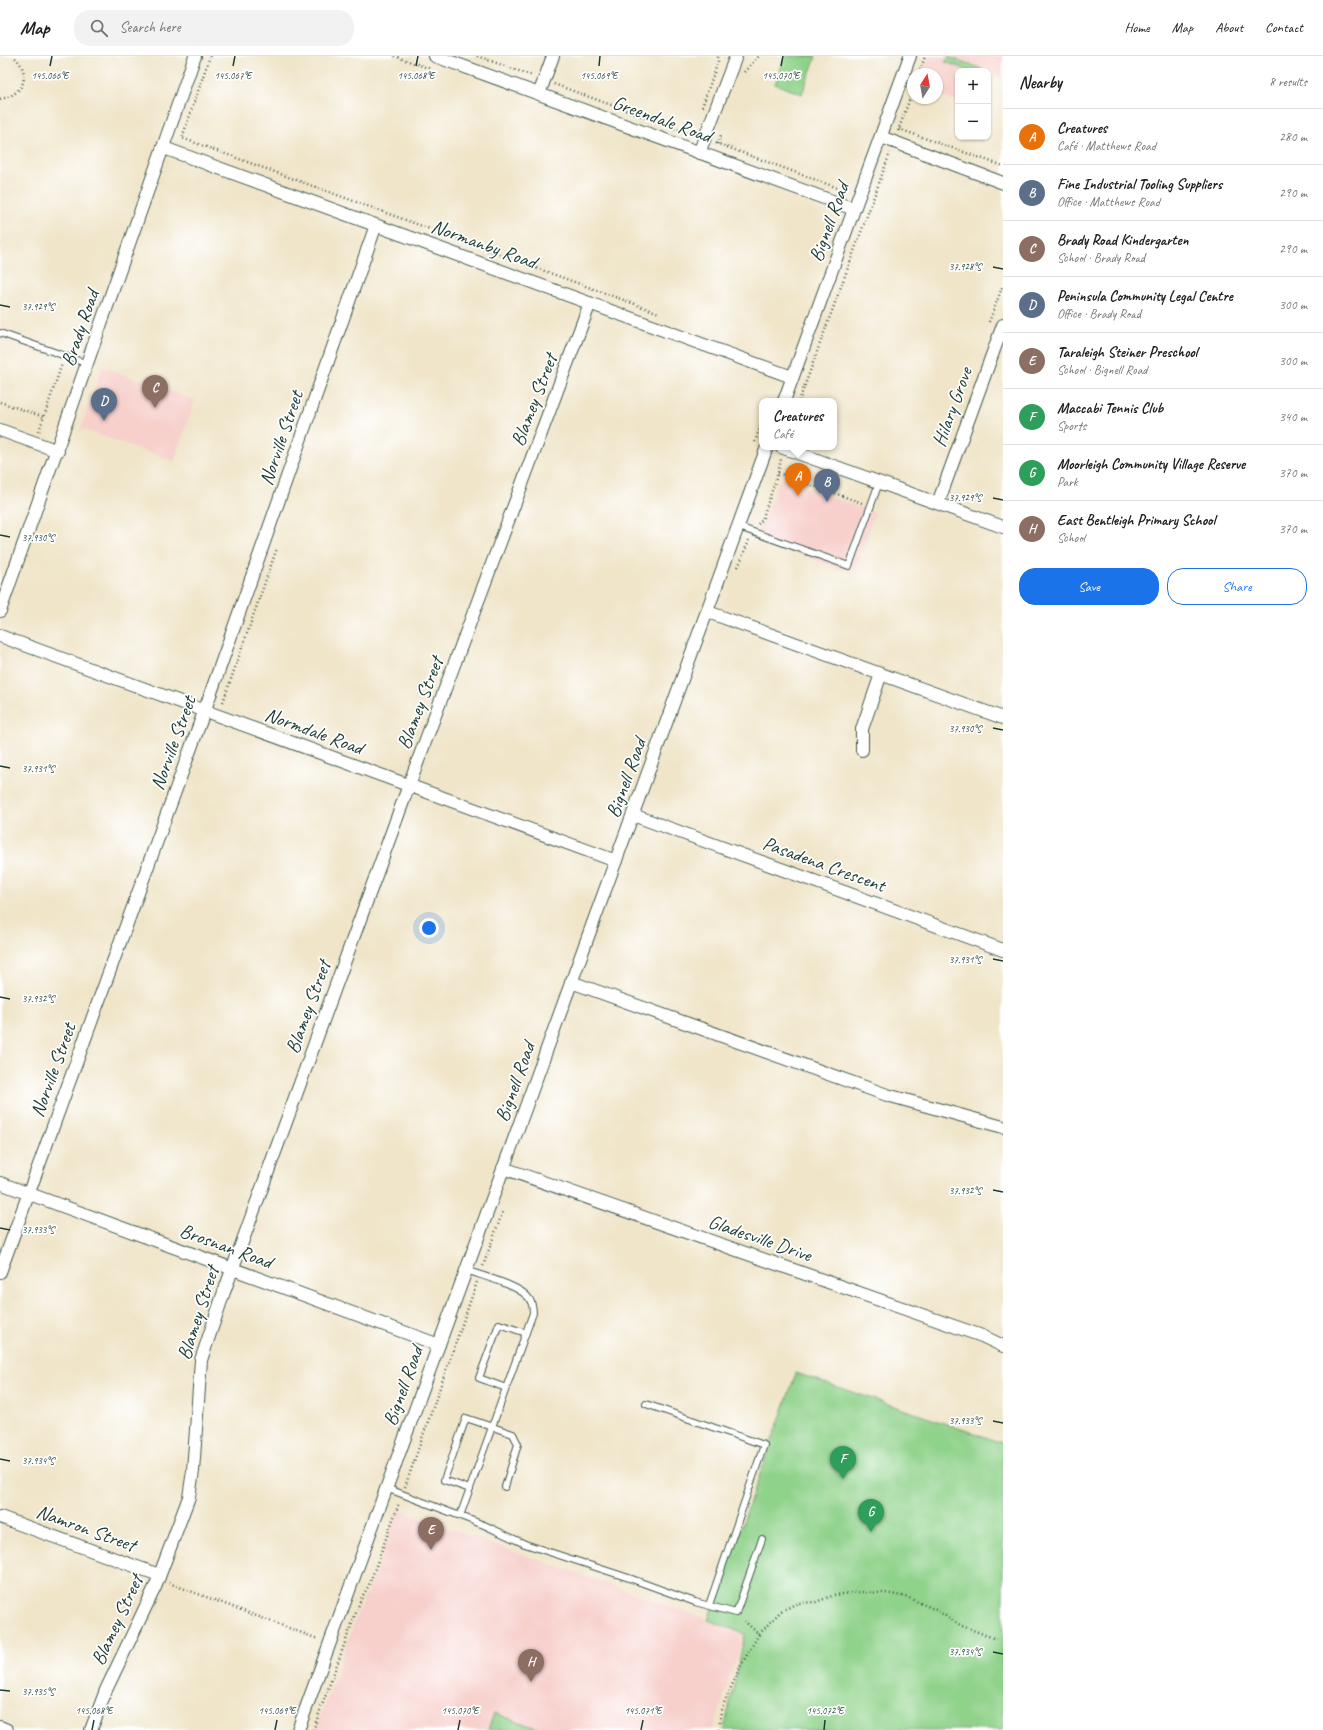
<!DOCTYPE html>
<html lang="en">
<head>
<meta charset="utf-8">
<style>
	:root { --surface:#fff; --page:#f2f2f2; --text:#222; --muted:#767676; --line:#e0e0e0; --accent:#1a73e8 }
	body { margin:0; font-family:Caveat,sans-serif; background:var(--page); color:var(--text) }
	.controls { position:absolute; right:12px; top:12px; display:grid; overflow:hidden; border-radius:8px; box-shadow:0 1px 3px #0004 }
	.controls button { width:36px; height:36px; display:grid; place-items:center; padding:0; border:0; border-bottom:1px solid var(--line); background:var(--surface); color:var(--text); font:20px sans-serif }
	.compass { position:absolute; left:907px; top:12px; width:36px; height:36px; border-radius:50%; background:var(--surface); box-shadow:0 1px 3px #0004; rotate:11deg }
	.you { position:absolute; left:429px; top:872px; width:14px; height:14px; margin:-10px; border:3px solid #fff; border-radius:50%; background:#1a73e8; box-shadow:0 0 0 6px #1a73e833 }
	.badge { display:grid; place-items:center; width:26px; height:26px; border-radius:50%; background:var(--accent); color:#fff; font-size:13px; font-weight:700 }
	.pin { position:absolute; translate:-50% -33px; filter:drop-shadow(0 1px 2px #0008) }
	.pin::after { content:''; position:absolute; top:21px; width:14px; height:12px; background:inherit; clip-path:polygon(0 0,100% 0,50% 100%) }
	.popup { position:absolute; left:759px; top:342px; width:78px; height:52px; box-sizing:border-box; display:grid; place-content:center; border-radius:8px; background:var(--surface); filter:drop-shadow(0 1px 3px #0005); font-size:13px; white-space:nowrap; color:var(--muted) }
	.popup b { font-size:15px; color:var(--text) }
	.popup::after { content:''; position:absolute; left:50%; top:100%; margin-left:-8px; border:8px solid transparent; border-top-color:var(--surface) }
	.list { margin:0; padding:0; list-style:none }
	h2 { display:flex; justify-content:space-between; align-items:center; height:52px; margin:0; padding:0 16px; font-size:17px }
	h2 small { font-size:13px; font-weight:400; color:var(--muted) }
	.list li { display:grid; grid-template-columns:26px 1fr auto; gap:12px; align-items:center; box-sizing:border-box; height:56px; padding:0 16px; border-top:1px solid var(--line) }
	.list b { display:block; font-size:15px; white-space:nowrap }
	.list p { margin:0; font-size:13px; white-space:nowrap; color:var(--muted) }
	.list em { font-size:13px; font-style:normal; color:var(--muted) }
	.actions { display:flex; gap:8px; padding:12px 16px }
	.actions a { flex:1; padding:9px 0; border:1px solid var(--accent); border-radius:16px; text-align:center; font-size:14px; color:var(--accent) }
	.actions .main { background:var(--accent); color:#fff }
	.icon { flex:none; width:22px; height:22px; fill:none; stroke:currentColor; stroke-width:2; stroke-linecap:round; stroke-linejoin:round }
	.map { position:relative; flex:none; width:1003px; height:1674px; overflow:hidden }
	header { display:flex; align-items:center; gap:24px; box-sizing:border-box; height:56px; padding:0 20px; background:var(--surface); border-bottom:1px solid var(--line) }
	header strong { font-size:19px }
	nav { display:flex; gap:22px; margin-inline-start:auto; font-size:14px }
	.search { width:280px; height:36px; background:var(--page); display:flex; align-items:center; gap:10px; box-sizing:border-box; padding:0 14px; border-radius:16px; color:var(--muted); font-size:15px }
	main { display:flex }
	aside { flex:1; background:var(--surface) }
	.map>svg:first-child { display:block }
	.built { fill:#f7d0cc }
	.green { fill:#8fd28a; stroke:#57885f }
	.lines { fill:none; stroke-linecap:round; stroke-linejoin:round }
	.service-casing { stroke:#3e564a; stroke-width:8 }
	.minor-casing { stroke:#3e564a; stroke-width:14 }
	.path { stroke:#3e564a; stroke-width:2.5; stroke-dasharray:1 3; stroke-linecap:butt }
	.service { stroke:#fff; stroke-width:6 }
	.minor { stroke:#fff; stroke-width:12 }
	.ticks { fill:none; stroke:#1f3d34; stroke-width:1.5 }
	.labels { text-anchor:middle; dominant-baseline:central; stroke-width:3.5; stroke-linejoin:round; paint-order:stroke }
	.street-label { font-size:20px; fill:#1f3d34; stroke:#fff }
	.ticks-label { font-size:10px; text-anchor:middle; fill:#1f3d34; stroke:#fff; stroke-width:3.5; stroke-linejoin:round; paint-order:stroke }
</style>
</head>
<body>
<header>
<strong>Map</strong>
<div class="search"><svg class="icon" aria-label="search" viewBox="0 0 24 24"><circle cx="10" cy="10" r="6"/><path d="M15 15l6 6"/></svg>Search here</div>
<nav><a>Home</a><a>Map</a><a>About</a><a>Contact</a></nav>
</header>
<main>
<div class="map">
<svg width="1003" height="1674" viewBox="0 0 1003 1674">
	<rect width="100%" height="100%" fill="#fff"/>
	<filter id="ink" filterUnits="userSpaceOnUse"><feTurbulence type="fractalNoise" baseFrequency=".025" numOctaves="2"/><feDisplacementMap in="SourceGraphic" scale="8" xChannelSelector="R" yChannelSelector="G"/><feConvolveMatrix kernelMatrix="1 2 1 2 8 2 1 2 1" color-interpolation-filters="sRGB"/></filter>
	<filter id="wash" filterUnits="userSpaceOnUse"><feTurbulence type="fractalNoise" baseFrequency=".012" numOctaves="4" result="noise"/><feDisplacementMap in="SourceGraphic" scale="16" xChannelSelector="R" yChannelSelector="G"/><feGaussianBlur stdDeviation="0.9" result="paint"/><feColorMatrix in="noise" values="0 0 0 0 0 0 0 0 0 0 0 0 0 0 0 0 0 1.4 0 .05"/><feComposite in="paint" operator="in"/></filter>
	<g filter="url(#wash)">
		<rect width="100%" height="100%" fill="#f0e5c9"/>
		<!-- built -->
		<path class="built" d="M928,0H1003V21L982,13L981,15H958V46L937,38V18H921Z
			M102,311L195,344L174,405L81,373Z
			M783,423L875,457L854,518L752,480L764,464L779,424Z
			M398,1454L745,1577L713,1674H316L361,1548L370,1532Z"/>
		<!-- green -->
		<path class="green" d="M785,0H816L802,38L775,28Z
			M949,1L982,13L981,15H970L945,6Z
			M796,1317L1003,1387V1674H724L745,1578L708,1564Z
			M494,1657L542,1674H488Z"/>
	</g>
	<g filter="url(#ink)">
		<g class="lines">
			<defs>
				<path id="service" d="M0,277L88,308
					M739,471L849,510L879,427
					M506,1332L479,1322L499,1268L526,1277
					M646,1348L764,1389L709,1549
					M386,1432L484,1469L525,1488L629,1522L695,1546L736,1557L762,1483
					M470,1433L444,1424L466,1362L513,1378L518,1388L505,1431
					M460,1460L533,1257C533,1251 532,1245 527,1240C515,1228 482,1220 466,1214"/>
				<path id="minor" d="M435,0L854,153
					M539,38L553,0
					M881,81L1003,127
					M164,92L792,321
					M699,97L736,0
					M784,345L910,0
					M0,374L58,395
					M781,391L1003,471
					M938,447L1003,269
					M0,555L195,0
					M708,556L1003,662
					M0,580L616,805
					M862,694V673L881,618
					M633,759L1003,894
					M571,926L887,1039L1003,1071
					M503,1112L982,1280L1003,1290
					M0,1127L439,1289
					M0,1216L208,645L376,169
					M0,1461L159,1519
					M0,1671L7,1674
					M91,1674L106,1634L156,1529L189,1441L193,1415L201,1304L224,1236L413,718L590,247
					M298,1674L767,391"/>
			</defs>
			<!-- service casing -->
			<use href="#service" class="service-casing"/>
			<!-- minor casing -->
			<use href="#minor" class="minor-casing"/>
			<!-- path -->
			<path class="path" d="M210,0L182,82L659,257
				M394,0L431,13
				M477,0L533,20
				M744,16L759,0
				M919,18L925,0
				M554,28L693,79
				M0,43C24,39 33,17 13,0
				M702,51L718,6V0
				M899,73L1003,110
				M898,75L913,34
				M716,87L846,135
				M718,88L721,79
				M989,266L1003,229
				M799,345L890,97
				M0,346L44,361
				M39,375L62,308
				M755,386L762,366
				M778,417L862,447
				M758,468L762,464L778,417L781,403
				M738,511L749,484
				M223,646L277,492
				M483,1210L503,1155
				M405,1431L477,1226
				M169,1527L318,1583
				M759,1578L781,1555L798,1547L816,1546L834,1539L860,1536L885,1537L907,1541L936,1554L960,1569L996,1583
				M313,1674L361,1543L369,1529L399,1447
				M719,1674L721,1654L740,1611L759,1578L742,1563"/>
			<!-- service -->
			<use href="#service" class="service"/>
			<!-- minor -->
			<use href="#minor" class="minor"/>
		</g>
	</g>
	<!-- ticks -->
	<path class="ticks" d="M50,10L52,0M233,10L235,0M416,10L418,0M599,10L600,0M781,10L783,0M993,211L1003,213M0,249L10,251M993,442L1003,444M0,479L10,481M993,672L1003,674M0,710L10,712M993,903L1003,905M0,941L10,943M993,1134L1003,1136M0,1172L10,1174M993,1365L1003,1367M0,1403L10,1405M993,1596L1003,1598M0,1634L10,1635M92,1674L94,1664M275,1674L277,1664M458,1674L460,1664M641,1674L643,1664M824,1674L825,1664"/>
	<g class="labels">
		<!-- street labels -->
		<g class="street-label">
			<text transform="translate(662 63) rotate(20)">Greendale Road</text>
			<text transform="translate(829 166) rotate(-70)">Bignell Road</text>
			<text transform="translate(484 188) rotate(20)">Normanby Road</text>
			<text transform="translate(80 272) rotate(-71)">Brady Road</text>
			<text transform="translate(534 344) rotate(-69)">Blamey Street</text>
			<text transform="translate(952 351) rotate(-70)">Hilary Grove</text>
			<text transform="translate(281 382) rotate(-71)">Norville Street</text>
			<text transform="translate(420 647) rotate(-69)">Blamey Street</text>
			<text transform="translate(314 675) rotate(20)">Normdale Road</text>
			<text transform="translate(173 687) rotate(-70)">Norville Street</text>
			<text transform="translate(626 722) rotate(-70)">Bignell Road</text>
			<text transform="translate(824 808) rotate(20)">Pasadena Crescent</text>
			<text transform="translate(308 951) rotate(-70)">Blamey Street</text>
			<text transform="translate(53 1014) rotate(-70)">Norville Street</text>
			<text transform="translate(515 1026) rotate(-70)">Bignell Road</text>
			<text transform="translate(760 1182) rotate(19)">Gladesville Drive</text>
			<text transform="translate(226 1190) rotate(20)">Brosnan Road</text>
			<text transform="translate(198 1257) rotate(-72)">Blamey Street</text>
			<text transform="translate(403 1330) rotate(-70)">Bignell Road</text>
			<text transform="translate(86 1472) rotate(20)">Namron Street</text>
			<text transform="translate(117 1564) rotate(-65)">Blamey Street</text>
		</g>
	</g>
	<g class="ticks-label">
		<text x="50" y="23">145.066°E</text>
		<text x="233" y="23">145.067°E</text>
		<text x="416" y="23">145.068°E</text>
		<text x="599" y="23">145.069°E</text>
		<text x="781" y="23">145.070°E</text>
		<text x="965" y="214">37.928°S</text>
		<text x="38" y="254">37.929°S</text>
		<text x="965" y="445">37.929°S</text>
		<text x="38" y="485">37.930°S</text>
		<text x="965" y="676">37.930°S</text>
		<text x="38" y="716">37.931°S</text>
		<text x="965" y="907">37.931°S</text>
		<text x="38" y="946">37.932°S</text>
		<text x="965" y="1138">37.932°S</text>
		<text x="38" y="1177">37.933°S</text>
		<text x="965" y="1368">37.933°S</text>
		<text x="38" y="1408">37.934°S</text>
		<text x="965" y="1599">37.934°S</text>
		<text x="38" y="1639">37.935°S</text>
		<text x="94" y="1658">145.068°E</text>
		<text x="277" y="1658">145.069°E</text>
		<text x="460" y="1658">145.070°E</text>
		<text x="643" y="1658">145.071°E</text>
		<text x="825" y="1658">145.072°E</text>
	</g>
</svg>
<div class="controls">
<button>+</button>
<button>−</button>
</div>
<svg class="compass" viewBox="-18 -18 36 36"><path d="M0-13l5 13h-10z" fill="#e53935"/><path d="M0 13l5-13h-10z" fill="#767676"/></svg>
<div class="you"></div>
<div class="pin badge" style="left:798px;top:440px;background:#e8710a">A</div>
<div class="popup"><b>Creatures</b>Café</div>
<div class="pin badge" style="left:827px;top:446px;background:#5c6f8a">B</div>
<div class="pin badge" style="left:155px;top:352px;background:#8d6e63">C</div>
<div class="pin badge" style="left:104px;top:365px;background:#5c6f8a">D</div>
<div class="pin badge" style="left:431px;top:1494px;background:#8d6e63">E</div>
<div class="pin badge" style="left:843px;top:1423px;background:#2e9e5b">F</div>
<div class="pin badge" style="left:871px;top:1476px;background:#2e9e5b">G</div>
<div class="pin badge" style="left:531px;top:1626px;background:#8d6e63">H</div>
</div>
<aside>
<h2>Nearby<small>8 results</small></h2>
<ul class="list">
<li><span class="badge" style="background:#e8710a">A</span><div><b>Creatures</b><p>Café · Matthews Road</p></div><em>280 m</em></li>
<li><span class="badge" style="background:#5c6f8a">B</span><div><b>Fine Industrial Tooling Suppliers</b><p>Office · Matthews Road</p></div><em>290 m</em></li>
<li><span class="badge" style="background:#8d6e63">C</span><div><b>Brady Road Kindergarten</b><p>School · Brady Road</p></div><em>290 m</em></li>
<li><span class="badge" style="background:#5c6f8a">D</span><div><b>Peninsula Community Legal Centre</b><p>Office · Brady Road</p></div><em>300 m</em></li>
<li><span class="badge" style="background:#8d6e63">E</span><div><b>Taraleigh Steiner Preschool</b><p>School · Bignell Road</p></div><em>300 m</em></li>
<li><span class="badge" style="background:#2e9e5b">F</span><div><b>Maccabi Tennis Club</b><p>Sports</p></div><em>340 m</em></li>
<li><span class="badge" style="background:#2e9e5b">G</span><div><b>Moorleigh Community Village Reserve</b><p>Park</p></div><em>370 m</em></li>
<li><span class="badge" style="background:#8d6e63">H</span><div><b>East Bentleigh Primary School</b><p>School</p></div><em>370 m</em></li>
</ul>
<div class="actions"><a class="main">Save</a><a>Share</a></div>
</aside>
</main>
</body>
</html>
